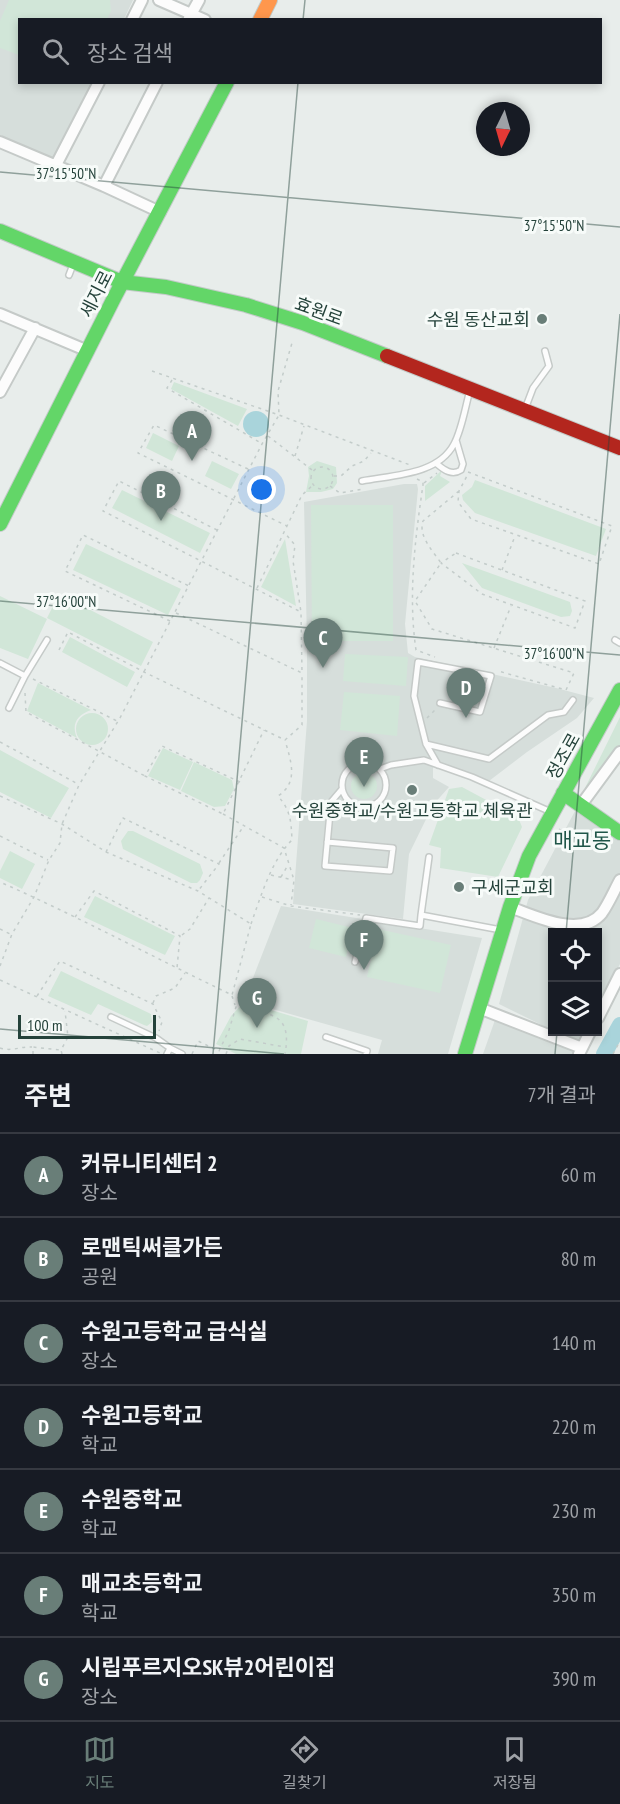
<!DOCTYPE html>
<html lang="ko">
<head>
<meta charset="utf-8">
<style>
	:root { --surface:#171b24; --page:#242831; --text:#f1f3f6; --muted:#9ea1a6; --line:#363941; --accent:#697e78 }
	body { margin:0; font-family:"PT Sans Narrow","Noto Sans KR",sans-serif; background:var(--page); color:var(--text) }
	.controls { position:absolute; right:18px; bottom:18px; display:grid; overflow:hidden; border-radius:0px; box-shadow:0 3px 9px #0003 }
	.controls button { width:54px; height:54px; display:grid; place-items:center; padding:0; border:0; border-bottom:2px solid var(--line); background:var(--surface); color:var(--text); font:30px sans-serif }
	.compass { position:absolute; left:476px; top:102px; width:54px; height:54px; border-radius:50%; background:var(--surface); box-shadow:0 3px 9px #0003; rotate:185deg }
	.scale { position:absolute; left:18px; bottom:15px; width:138px; box-sizing:border-box; padding-left:6px; border:3px solid #24423a; border-top:0; font-size:16px; line-height:21px; white-space:nowrap; color:#24423a; -webkit-text-stroke:4px #f7fbf9; paint-order:stroke }
	.you { position:absolute; left:262px; top:490px; width:21px; height:21px; margin:-15px; border:4px solid #fff; border-radius:50%; background:#1a73e8; box-shadow:0 0 0 9px #1a73e833 }
	.badge { display:grid; place-items:center; width:39px; height:39px; border-radius:50%; background:var(--accent); color:#fff; font-size:20px; font-weight:700 }
	.pin { position:absolute; translate:-50% -50px; filter:drop-shadow(0 2px 3px #0008) }
	.pin::after { content:''; position:absolute; top:32px; width:21px; height:18px; background:inherit; clip-path:polygon(0 0,100% 0,50% 100%) }
	.list { margin:0; padding:0; list-style:none }
	h2 { display:flex; justify-content:space-between; align-items:center; height:78px; margin:0; padding:0 24px; font-size:26px }
	h2 small { font-size:20px; font-weight:400; color:var(--muted) }
	.list li { display:grid; grid-template-columns:39px 1fr auto; gap:18px; align-items:center; box-sizing:border-box; height:84px; padding:0 24px; border-top:2px solid var(--line) }
	.list b { display:block; font-size:22px; white-space:nowrap }
	.list p { margin:0; font-size:20px; white-space:nowrap; color:var(--muted) }
	.list em { font-size:20px; font-style:normal; color:var(--muted) }
	.icon { flex:none; width:33px; height:33px; fill:none; stroke:currentColor; stroke-width:2; stroke-linecap:round; stroke-linejoin:round }
	.map { position:relative; flex:none; width:620px; height:1054px; overflow:hidden }
	.search { position:absolute; background:var(--surface); box-shadow:0 3px 9px #0003; left:18px; right:18px; top:18px; height:66px; display:flex; align-items:center; gap:15px; box-sizing:border-box; padding:0 21px; border-radius:0px; color:var(--muted); font-size:22px }
	.sheet { height:666px; background:var(--surface) }
	nav { display:flex; justify-content:space-around; align-items:center; box-sizing:border-box; height:84px; border-top:2px solid var(--line); background:var(--surface); font-size:16px; color:var(--muted) }
	nav a { display:grid; justify-items:center; gap:3px }
	nav .on { color:var(--accent) }
	.map>svg:first-child { display:block }
	.built { fill:#d6dedb }
	.green { fill:#d1e6d8 }
	.water { fill:#a9d4db }
	.lines { fill:none; stroke-linecap:round; stroke-linejoin:round }
	.river { stroke:#a9d4db; stroke-width:16 }
	.lane-casing { stroke:#c5cac8; stroke-width:8 }
	.street-casing { stroke:#c5cac8; stroke-width:14 }
	.fast-casing { stroke:#c3cbc8; stroke-width:16 }
	.slow-casing { stroke:#c3cbc8; stroke-width:16 }
	.jam-casing { stroke:#c3cbc8; stroke-width:16 }
	.path { stroke:#c3ccca; stroke-width:1.5; stroke-dasharray:3 4.5; stroke-linecap:butt }
	.lane { stroke:#fcfcfc; stroke-width:5 }
	.street { stroke:#fcfcfc; stroke-width:10 }
	.fast { stroke:#63d668; stroke-width:14 }
	.slow { stroke:#ff974d; stroke-width:14 }
	.jam { stroke:#b3261e; stroke-width:14 }
	.ticks { fill:none; stroke:#24423a; stroke-width:1.5; stroke-opacity:0.45 }
	.poi-dot { fill:#697e78; stroke:#f7fbf9; stroke-width:2 }
	.labels { text-anchor:middle; dominant-baseline:central; stroke-width:6; stroke-linejoin:round; paint-order:stroke }
	.street-label { font-size:18px; fill:#24423a; stroke:#f7fbf9 }
	.poi-label { font-size:18px; fill:#24423a; stroke:#f7fbf9; text-anchor:end }
	.quarter-label { font-size:21px; fill:#1f5548; stroke:#f7fbf9 }
	.ticks-label { font-size:15px; text-anchor:middle; fill:#24423a; stroke:#f7fbf9; stroke-width:6; stroke-linejoin:round; paint-order:stroke }
</style>
</head>
<body>
<div class="map">
<svg width="620" height="1054" viewBox="0 0 620 1054">
	<rect width="100%" height="100%" fill="#e8edeb"/>
	<!-- built -->
	<path class="built" d="M0,0H133L124,19L20,20V82L93,83L56,159L0,135Z
		M404,484H417L418,489L405,624L408,653L415,657L556,688L594,698L577,718L527,752L485,784L433,765V778L449,787L433,805L409,854L403,919L293,904L307,721V643L304,502Z
		M575,811L620,841V964L598,1007V933H552V1030L499,1004L528,900Z
		M281,906L482,938L448,1054H378L382,1040L244,1001Z
		M495,1020L577,1051L576,1054H483Z
		M555,1032H585L579,1043Z"/>
	<!-- green -->
	<path class="green" d="M9,0H110L111,11L107,19L20,20L19,55L0,48V21Z
		M174,382L247,409L238,426L171,389Z
		M153,433L179,446L172,461L146,448Z
		M212,461L239,474L231,489L205,476Z
		M317,461L336,467L337,483L333,489L321,492H306L309,476L308,467Z
		M442,470L440,476L450,482L425,501V486Z
		M475,480L606,529L596,556L475,513L463,500L462,495L472,487Z
		M122,490L210,533L200,553L112,508Z
		M311,505H393V641H312Z
		M285,539L296,606L261,587Z
		M86,544L181,589L168,615L73,570Z
		M462,563L570,602L572,611L570,616L561,617L482,588Z
		M59,594L153,642L141,666L47,618Z
		M0,596L47,619L28,659L0,648Z
		M70,637L135,672L127,687L62,652Z
		M345,654L408,657L406,686L343,681Z
		M38,683L91,710C77,715 71,724 77,738L27,711Z
		M344,692L400,696L397,736L340,730Z
		M76 729a16 16 0 1 1 32 0a16 16 0 1 1-32 0Z
		M620,717V746L608,766L591,788H585Z
		M163,748L193,762L180,790L148,776Z
		M0,750L69,788L51,818L0,792Z
		M194,762L232,780L234,789L225,806L214,807L181,791Z
		M351 786a13 13 0 1 1 26 0a13 13 0 1 1-26 0Z
		M462,787L518,817L522,827L498,877L440,868L441,848L429,845L449,789Z
		M128,831H133L200,864L203,873L200,880L197,883H191L123,849L121,841Z
		M10,851L35,864L22,889L0,878V871Z
		M95,896L175,936L165,955L84,917Z
		M316,919L353,928L346,957L309,948Z
		M378,929L451,945L440,993L367,977Z
		M61,971L151,1014L152,1022L147,1026L144,1025L98,1004L91,1015L48,996Z
		M244,1002L308,1021L301,1054H236L216,1044L231,1016Z"/>
	<!-- water -->
	<path class="water" d="M243 424a13 13 0 1 1 26 0a13 13 0 1 1-26 0Z"/>
	<g class="lines">
		<!-- river -->
		<path class="river" d="M604,1054L620,1025"/>
		<defs>
			<path id="lane" d="M69,275L74,262
				M525,409L533,388L549,366L545,351
				M437,464C444,470 452,476 461,470L463,464L456,440
				M362,481C393,475 438,475 454,444C462,429 465,408 470,390
				M615,640L620,643
				M0,663L25,676L9,708
				M25,676L47,640
				M426,744L414,696L418,662L491,676L480,712L440,703
				M342 785a22 22 0 1 1 44 0a22 22 0 1 1-44 0Z
				M438,765L426,744L489,759L548,715L564,712L573,700
				M380,769L391,765L424,760L472,777L551,812
				M327,842L393,848L390,871L325,866L331,802L342,789
				M429,857L421,915L501,930
				M355,962L366,918L420,926L421,915
				M111,1017L156,1038L170,1048
				M326,1037L367,1051L366,1054
				M167,1054L170,1048L182,1054"/>
			<path id="street" d="M159,0L205,20
				M189,18L199,0
				M132,20L142,0
				M0,142L104,186L160,212
				M56,165L99,82
				M104,186L157,82
				M0,314L88,351
				M0,392L35,328
				M581,805L620,752
				M510,907C535,916 581,939 602,913C609,903 614,891 620,880
				M479,1008L582,1048
				M598,1018L620,974
				M579,1054L590,1032"/>
			<path id="fast" d="M0,231L122,282L166,287L246,305L303,323L387,356
				M0,524L113,300L227,82
				M563,793L620,833
				M465,1054L510,907L529,856L620,690"/>
			<path id="slow" d="M260,20L270,0"/>
			<path id="jam" d="M387,356L620,448"/>
		</defs>
		<!-- lane casing -->
		<use href="#lane" class="lane-casing"/>
		<!-- street casing -->
		<use href="#street" class="street-casing"/>
		<!-- fast casing -->
		<use href="#fast" class="fast-casing"/>
		<!-- slow casing -->
		<use href="#slow" class="slow-casing"/>
		<!-- jam casing -->
		<use href="#jam" class="jam-casing"/>
		<!-- path -->
		<path class="path" d="M152,371L279,415L410,465
			M172,380L167,388L261,443
			M268,436L312,470
			M295,456L304,426
			M311 478a11 11 0 1 1 22 0a11 11 0 1 1-22 0Z
			M248,469L154,425L138,453L287,526
			M468,472L612,526L599,564L471,519L458,502L459,491L468,474
			M334,476H341L352,466L364,461L371,453
			M417,479L423,482V485C415,539 408,596 416,650L435,657
			M424,483L437,473
			M330,486L340,493L363,489
			M459,491L423,521C418,536 433,551 441,563L415,601L432,629L574,673L566,690L498,671
			M217,530L119,481L103,511L301,612
			M456,553L585,601L575,628L482,594L441,563Z
			M502,570L515,536
			M257,588L302,495L313,485
			M176,613L302,673L301,612L293,561L295,545L284,532
			M170,621L65,571L83,535L189,586
			M494,648L511,606
			M59,650L68,632L144,672L285,740L302,725V673
			M33,679L117,721
			M25,693L26,712L145,776
			M427,718L436,709
			M0,742L78,784
			M240,782L162,746L145,776L223,814L264,730
			M0,796L62,824L106,852L198,891L251,924L232,995C155,958 79,917 0,882
			M223,814L284,848L294,880L291,905
			M559,829L562,831
			M0,836L48,860
			M106,852L123,818L219,864L198,891
			M219,863L243,827
			M271,875L293,880
			M281,877L288,865
			M262,897L291,906L360,915
			M75,917L94,891L180,936L177,968
			M251,924C261,896 271,861 292,840C291,821 291,811 278,796C299,782 291,762 285,740
			M0,929L10,934
			M182,935L190,929L209,898
			M0,966L12,934L34,897L49,860L60,843L62,824L79,785L120,718L262,444L279,415L278,391L292,343
			M0,980L160,1053
			M37,996L60,961L153,1004L162,1022L159,1031
			M232,996L235,1005
			M153,1003L156,996L175,988L185,973
			M0,1048C12,1052 21,1046 32,1047
			M33,1054V1047L60,1050
			M62,1054L61,1050L68,1037L65,1011
			M192,1054L198,1041L219,1051L229,1030L236,1007C267,1015 293,1010 285,1054
			M226,1054L229,1046L240,1039L285,1047
			M613,1054L620,1041"/>
		<!-- lane -->
		<use href="#lane" class="lane"/>
		<!-- street -->
		<use href="#street" class="street"/>
		<!-- fast -->
		<use href="#fast" class="fast"/>
		<!-- slow -->
		<use href="#slow" class="slow"/>
		<!-- jam -->
		<use href="#jam" class="jam"/>
	</g>
	<!-- ticks -->
	<path class="ticks" d="M303,20L305,0M0,172L620,227M0,601L620,655M566,933L620,314M0,1029L284,1054M213,1054L298,82M555,1054L557,1032"/>
	<!-- markers -->
	<g class="poi-dot">
		<circle cx="542" cy="319" r="6"/>
		<circle cx="412" cy="790" r="6"/>
		<circle cx="459" cy="887" r="6"/>
	</g>
	<g class="labels">
		<!-- street labels -->
		<g class="street-label">
			<text transform="translate(96 294) rotate(-63)">세지로</text>
			<text transform="translate(319 311) rotate(20)">효원로</text>
			<text transform="translate(563 756) rotate(-61)">정조로</text>
		</g>
		<!-- poi labels -->
		<g class="poi-label">
			<text x="530" y="319">수원 동산교회</text>
			<text x="412" y="810" text-anchor="middle">수원중학교/수원고등학교 체육관</text>
			<text x="471" y="887" text-anchor="start">구세군교회</text>
		</g>
		<!-- quarter labels -->
		<g class="quarter-label">
			<text x="582" y="840">매교동</text>
		</g>
	</g>
	<g class="ticks-label">
		<text x="66" y="179">37°15'50"N</text>
		<text x="554" y="231">37°15'50"N</text>
		<text x="66" y="607">37°16'00"N</text>
		<text x="554" y="659">37°16'00"N</text>
	</g>
</svg>
<div class="controls">
<button><svg class="icon" aria-label="locate" viewBox="0 0 24 24"><circle cx="12" cy="12" r="6"/><path d="M12 2v4M12 18v4M2 12h4M18 12h4"/></svg></button>
<button><svg class="icon" aria-label="layers" viewBox="0 0 24 24"><path d="M12 4l9 5-9 5-9-5zM3 14l9 5 9-5"/></svg></button>
</div>
<svg class="compass" viewBox="-18 -18 36 36"><path d="M0-13l5 13h-10z" fill="#e53935"/><path d="M0 13l5-13h-10z" fill="#9ea1a6"/></svg>
<div class="scale">100 m</div>
<div class="you"></div>
<div class="pin badge" style="left:192px;top:461px">A</div>
<div class="pin badge" style="left:161px;top:521px">B</div>
<div class="pin badge" style="left:323px;top:668px">C</div>
<div class="pin badge" style="left:466px;top:718px">D</div>
<div class="pin badge" style="left:364px;top:787px">E</div>
<div class="pin badge" style="left:364px;top:970px">F</div>
<div class="pin badge" style="left:257px;top:1028px">G</div>
<div class="search"><svg class="icon" aria-label="search" viewBox="0 0 24 24"><circle cx="10" cy="10" r="6"/><path d="M15 15l6 6"/></svg>장소 검색</div>
</div>
<section class="sheet">
<h2>주변<small>7개 결과</small></h2>
<ul class="list">
<li><span class="badge">A</span><div><b>커뮤니티센터 2</b><p>장소</p></div><em>60 m</em></li>
<li><span class="badge">B</span><div><b>로맨틱써클가든</b><p>공원</p></div><em>80 m</em></li>
<li><span class="badge">C</span><div><b>수원고등학교 급식실</b><p>장소</p></div><em>140 m</em></li>
<li><span class="badge">D</span><div><b>수원고등학교</b><p>학교</p></div><em>220 m</em></li>
<li><span class="badge">E</span><div><b>수원중학교</b><p>학교</p></div><em>230 m</em></li>
<li><span class="badge">F</span><div><b>매교초등학교</b><p>학교</p></div><em>350 m</em></li>
<li><span class="badge">G</span><div><b>시립푸르지오SK뷰2어린이집</b><p>장소</p></div><em>390 m</em></li>
</ul>
</section>
<nav>
<a class="on"><svg class="icon" aria-label="map" viewBox="0 0 24 24"><path d="M3 6l6-2 6 2 6-2v14l-6 2-6-2-6 2zM9 4v14M15 6v14"/></svg>지도</a>
<a><svg class="icon" aria-label="directions" viewBox="0 0 24 24"><path d="M12 3l9 9-9 9-9-9zM9 14v-3h6M13 9l2 2-2 2"/></svg>길찾기</a>
<a><svg class="icon" aria-label="saved" viewBox="0 0 24 24"><path d="M7 4h10v16l-5-4-5 4z"/></svg>저장됨</a>
</nav>
</body>
</html>
